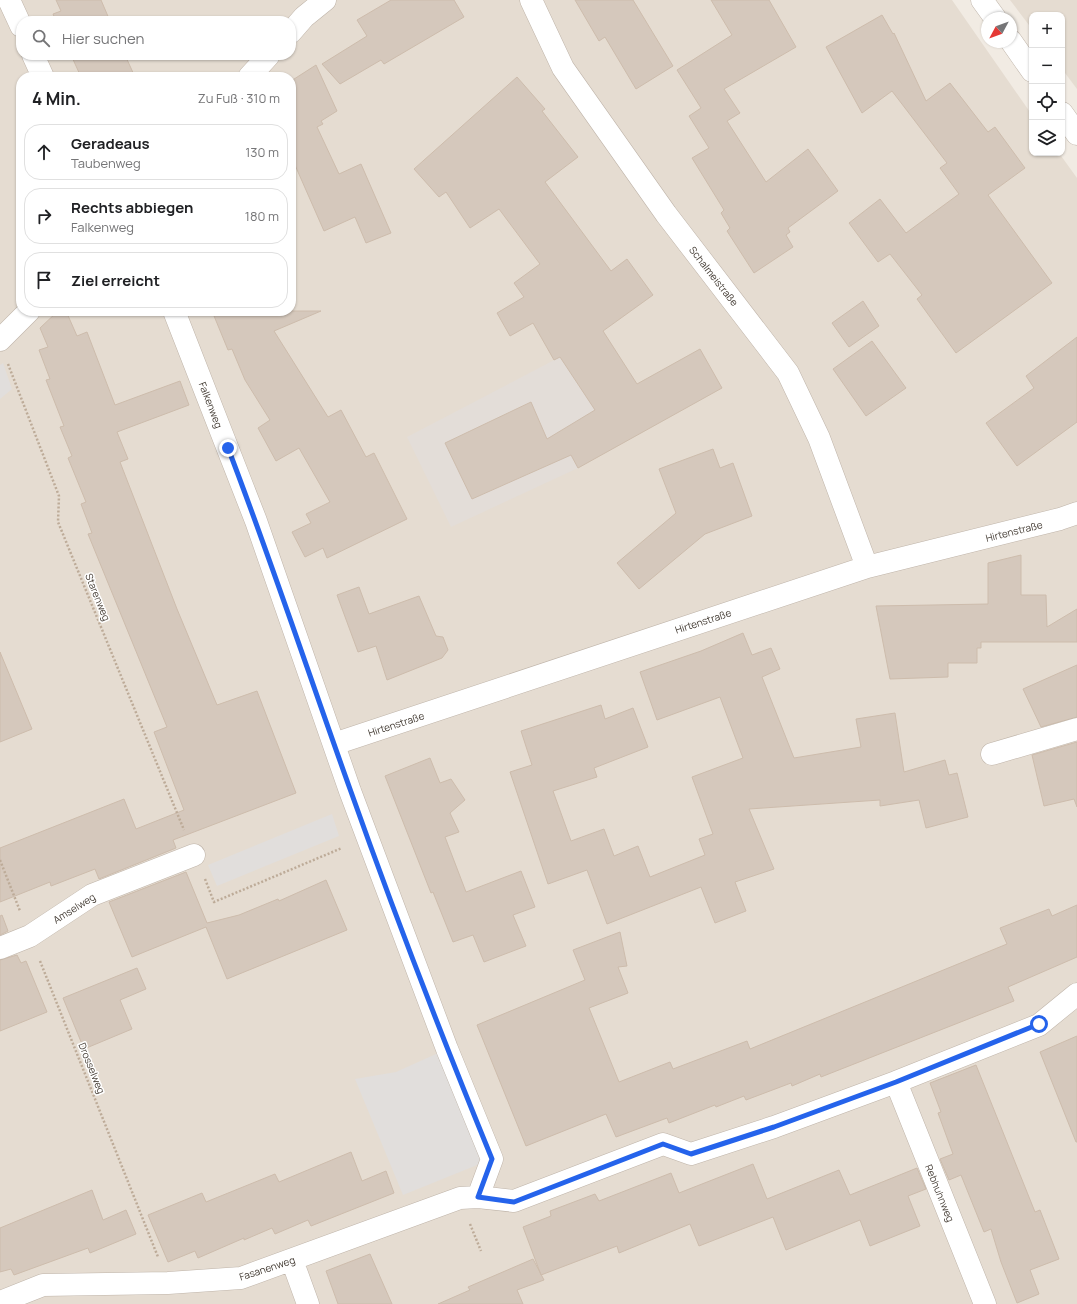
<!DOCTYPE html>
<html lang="de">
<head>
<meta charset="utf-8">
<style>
	:root { --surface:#fff; --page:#f2f2f2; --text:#202124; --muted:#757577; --line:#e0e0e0 }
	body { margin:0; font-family:Manrope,sans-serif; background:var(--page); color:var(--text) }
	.controls { position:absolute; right:12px; top:12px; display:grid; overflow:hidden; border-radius:8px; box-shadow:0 1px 3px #0004 }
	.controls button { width:36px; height:36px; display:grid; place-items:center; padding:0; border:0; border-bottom:1px solid var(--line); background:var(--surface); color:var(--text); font:20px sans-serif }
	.compass { position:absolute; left:981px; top:12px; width:36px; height:36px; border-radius:50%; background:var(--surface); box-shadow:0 1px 3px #0004; rotate:229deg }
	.stop { position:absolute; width:12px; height:12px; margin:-9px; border:3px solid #2563eb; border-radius:50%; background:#fff }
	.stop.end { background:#2563eb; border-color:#fff; box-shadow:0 1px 4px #0008 }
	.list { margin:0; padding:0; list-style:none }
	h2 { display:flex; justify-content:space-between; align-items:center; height:52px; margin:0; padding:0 16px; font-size:17px }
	h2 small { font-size:13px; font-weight:400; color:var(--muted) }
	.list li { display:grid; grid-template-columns:26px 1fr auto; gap:12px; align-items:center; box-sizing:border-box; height:56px; margin:0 8px 8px; padding:0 8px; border:1px solid var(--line); border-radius:16px }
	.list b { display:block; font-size:15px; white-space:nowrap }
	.list p { margin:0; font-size:13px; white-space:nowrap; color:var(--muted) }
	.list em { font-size:13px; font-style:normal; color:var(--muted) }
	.icon { flex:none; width:22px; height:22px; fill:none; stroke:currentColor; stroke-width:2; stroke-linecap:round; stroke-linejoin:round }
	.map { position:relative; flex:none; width:1077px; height:1304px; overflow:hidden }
	.search { position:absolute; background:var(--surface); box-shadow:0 1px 3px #0004; left:16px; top:16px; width:280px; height:44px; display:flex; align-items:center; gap:10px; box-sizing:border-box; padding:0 14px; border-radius:16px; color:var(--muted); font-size:15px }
	.panel { position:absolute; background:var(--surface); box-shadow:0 1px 3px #0004; left:16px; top:72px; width:280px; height:244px; border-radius:16px }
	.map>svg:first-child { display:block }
	.residential { fill:#e5dcd1; fill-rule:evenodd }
	.industrial { fill:#e3ddd8 }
	.parking { fill:#e1dedc }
	.building { fill:#d5c8bc; stroke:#cdbcac }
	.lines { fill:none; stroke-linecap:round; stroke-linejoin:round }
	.minor-casing { stroke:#bfb4a9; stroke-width:23 }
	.path { stroke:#bdab98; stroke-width:2.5; stroke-dasharray:2 2; stroke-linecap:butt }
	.minor { stroke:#fff; stroke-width:22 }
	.route { stroke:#2563eb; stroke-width:5 }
	.labels { text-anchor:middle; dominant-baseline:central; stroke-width:3; stroke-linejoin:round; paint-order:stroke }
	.street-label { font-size:10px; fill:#433b33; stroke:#fff }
</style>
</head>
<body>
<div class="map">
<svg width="1077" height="1304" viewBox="0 0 1077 1304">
	<rect width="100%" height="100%" fill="#f1ebe3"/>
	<!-- residential -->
	<path class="residential" d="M0,0H952L1032,115V153H1059L1077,178V1304H0ZM21,21H291V55H21ZM21,77H291V311H21Z
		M1010,0H1077V89L1062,69V15H1032V29Z"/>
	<!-- industrial -->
	<path class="industrial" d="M619,356L658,422L578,468L451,527L407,437L560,357L577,382Z"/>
	<!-- parking -->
	<path class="parking" d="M3,363L12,389L0,399V365Z
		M332,814L339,836L217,886L208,865Z
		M447,1049L492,1159L403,1195L355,1079L396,1072Z"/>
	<!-- building -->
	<path class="building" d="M56,0H101L110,21H56L53,14L61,11Z
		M391,0H454L464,17L384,64L381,60L340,84L322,64L367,36L357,20Z
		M575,0H633L673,66L636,89L605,37L599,41Z
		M711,0H769L796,47L724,89L740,113L727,121L766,182L808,149L838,191L788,228L790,232L786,235L793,247L754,273L727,231L730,228L721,213L724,210L692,158L709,148L689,116L701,108L677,70L732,35Z
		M882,15L893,34L894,33L926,101L950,83L988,132L995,127L1025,168L988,195L1052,283L956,353L917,299L922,295L890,254L878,262L849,223L880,199L906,233L959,194L940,168L947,163L892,91L862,113L826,47Z
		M71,55H125L135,77H81Z
		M316,65L337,111L321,121L323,124L317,127L339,174L361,164L391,233L366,243L355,217L324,231L291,156V81Z
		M517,77L545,109L542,111L578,157L545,182L611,271L627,259L653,295L603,331L637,384L700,349L722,388L578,468L571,455L472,499L445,443L531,402L547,439L595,410L560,357L554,360L533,323L510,336L497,313L524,297L514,283L540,264L499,209L470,228L446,192L439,197L414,169Z
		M863,301L879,326L849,347L832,323Z
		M58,311H66L77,336L87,332L115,405L180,381L189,405L117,432L128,459L120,462L177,609L217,705L257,691L296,793L173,840L176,848L99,879L95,869L51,886L50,882L0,902V848L124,799L136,829L184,810L154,732L167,727L88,534L92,533L81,504L86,502L68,458L72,456L60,427L64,426L46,380L50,379L39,350L48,347L40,328Z
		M212,311H321L274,331L328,417L341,410L366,457L374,453L407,519L327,558L323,548L305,557L292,532L311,523L306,514L330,502L299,448L276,461L258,428L270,420L245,380L232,349L228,350Z
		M1077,337V422L1017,466L986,423L1034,388L1026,376Z
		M872,341L906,388L866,416L833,369Z
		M713,449L720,468L733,463L752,516L705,534L639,589L617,563L676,513L659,469Z
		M1021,555V595H1046L1047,627L1077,609V642H981V648H977V663H948V677L890,679L876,606L988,604V563Z
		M359,587L369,614L419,596L436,636L443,637L448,650L442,658L387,680L376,646L358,652L337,595Z
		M743,633L752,655L771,648L780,669L762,677L794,758L861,747L856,719L895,713L904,772L945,760L949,775L957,773L968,817L926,828L919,800L880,806V800L749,809L774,869L735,882L746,911L715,923L701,887L607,924L587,870L548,884L510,772L532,765L521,731L601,705L605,719L633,708L648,747L594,768L597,777L553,791L571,841L604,829L614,856L638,846L650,877L705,855L699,839L713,834L692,777L743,758L720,697L657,720L640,672L701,651Z
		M0,652L32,729L0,742Z
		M1077,665V717L1041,727L1023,689Z
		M1077,742V807L1074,799L1044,806L1032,755Z
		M430,758L440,783L451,779L465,800L450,813L459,832L445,837L466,892L521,871L535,907L513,915L526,946L484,962L473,935L453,942L433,892L431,893L385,776Z
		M186,872L207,923L239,915L278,899L279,901L326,880L347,930L227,979L206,927L132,957L109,902Z
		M1077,905V957L1008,987L1014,1001L821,1077L820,1074L792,1086L791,1083L746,1100L744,1096L716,1107L715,1105L669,1123L667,1118L616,1137L606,1114L526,1146L477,1025L585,980L573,950L620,932L627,966L618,967L628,993L589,1008L619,1082L670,1062L673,1069L747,1041L750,1049L1007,944L1000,928L1049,909L1052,916Z
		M2,915L8,931L0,935V916Z
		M17,955L21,963L26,961L47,1012L0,1031V960Z
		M137,968L146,989L120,1000L132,1029L84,1049L63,998Z
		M1077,1036V1142H1076L1040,1052Z
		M976,1065L1035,1212L1040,1210L1059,1259L1030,1270L1039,1294L1017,1303L1001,1262L991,1229L984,1232L961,1175L949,1180L940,1159L953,1154L938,1113L941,1112L930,1083Z
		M351,1152L362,1181L386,1171L394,1193L311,1226L308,1220L275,1234L272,1228L244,1240V1238L198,1258L195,1251L168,1262L148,1215L202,1193L206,1202L275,1174L279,1182Z
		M753,1164L767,1199L839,1170L850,1195L917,1168L926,1189L908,1196L920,1226L870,1246L860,1220L786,1250L773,1217L699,1246L690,1224L619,1253L617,1246L541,1275L523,1227L551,1216L550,1211L595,1194L599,1201L671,1173L679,1193Z
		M92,1190L103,1220L126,1210L136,1234L90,1253L88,1248L14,1275L11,1269L0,1272V1228Z
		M370,1254L392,1304H338L326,1271Z
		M533,1259L544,1280L517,1290L523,1304H438L470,1290L468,1287Z"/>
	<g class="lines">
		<defs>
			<path id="minor" d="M9,0L21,26
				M531,0L563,68L666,214L788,373L819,438L867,567
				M982,0L995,18
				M291,32L304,17L325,0
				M1011,41L1032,71
				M33,55L43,77
				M249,77L269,55
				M1062,113L1077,134
				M174,311L256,521L350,791L447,1049L492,1159L478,1197
				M0,340L29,311
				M334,744L867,567L1060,519L1077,513
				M992,754L1077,729
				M0,948L30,936L92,895L194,855
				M896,1082L985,1304
				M292,1260L308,1304
				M0,1302L43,1285L168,1283L241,1278L460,1198L478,1197L514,1201L663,1144L691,1154L774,1127L896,1082L1039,1025L1077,994"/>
		</defs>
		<!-- minor casing -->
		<use href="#minor" class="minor-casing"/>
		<!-- path -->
		<path class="path" d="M8,364L59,496L58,522L184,830
			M0,860L20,911
			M205,879L214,902L342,848
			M40,961L158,1257
			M470,1224L481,1251"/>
		<!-- minor -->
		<use href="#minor" class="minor"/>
	</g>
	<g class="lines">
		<!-- route -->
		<path class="route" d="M228,448C271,560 309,675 350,789C394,913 442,1037 492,1159L478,1197L514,1202L663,1144L691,1154L774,1127L896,1082L1039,1024"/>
	</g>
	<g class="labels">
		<!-- street labels -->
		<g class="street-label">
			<text transform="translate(714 276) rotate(52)">Schalmeistraße</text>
			<text transform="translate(211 405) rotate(69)">Falkenweg</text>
			<text transform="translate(1014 531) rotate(-14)">Hirtenstraße</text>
			<text transform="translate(98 597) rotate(68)">Starenweg</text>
			<text transform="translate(703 621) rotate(-18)">Hirtenstraße</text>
			<text transform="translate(396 724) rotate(-18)">Hirtenstraße</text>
			<text transform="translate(74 908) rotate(-32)">Amselweg</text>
			<text transform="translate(92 1068) rotate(68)">Drosselweg</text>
			<text transform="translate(940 1193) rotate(68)">Rebhuhnweg</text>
			<text transform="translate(267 1268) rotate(-18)">Fasanenweg</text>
		</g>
	</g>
</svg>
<div class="controls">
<button>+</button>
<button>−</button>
<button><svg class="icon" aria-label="locate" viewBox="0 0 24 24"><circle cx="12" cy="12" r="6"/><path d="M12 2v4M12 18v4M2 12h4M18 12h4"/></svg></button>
<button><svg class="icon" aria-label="layers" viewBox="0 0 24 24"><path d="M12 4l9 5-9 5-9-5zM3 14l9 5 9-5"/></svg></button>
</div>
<svg class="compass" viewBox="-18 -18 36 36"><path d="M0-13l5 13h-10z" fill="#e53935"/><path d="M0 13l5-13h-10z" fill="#757577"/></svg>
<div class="stop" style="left:1039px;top:1024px"></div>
<div class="stop end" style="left:228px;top:448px"></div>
<div class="search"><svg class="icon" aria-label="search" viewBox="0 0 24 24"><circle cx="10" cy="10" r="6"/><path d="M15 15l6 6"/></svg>Hier suchen</div>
<section class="panel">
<h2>4 Min.<small>Zu Fuß · 310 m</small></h2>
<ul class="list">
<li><svg class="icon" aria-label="ahead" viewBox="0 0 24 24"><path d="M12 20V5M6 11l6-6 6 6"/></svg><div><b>Geradeaus</b><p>Taubenweg</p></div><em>130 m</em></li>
<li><svg class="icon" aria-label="right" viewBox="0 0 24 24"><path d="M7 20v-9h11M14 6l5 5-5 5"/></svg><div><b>Rechts abbiegen</b><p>Falkenweg</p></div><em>180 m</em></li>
<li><svg class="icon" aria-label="arrive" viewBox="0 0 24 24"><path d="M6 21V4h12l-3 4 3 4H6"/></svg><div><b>Ziel erreicht</b></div></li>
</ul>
</section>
</div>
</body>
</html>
